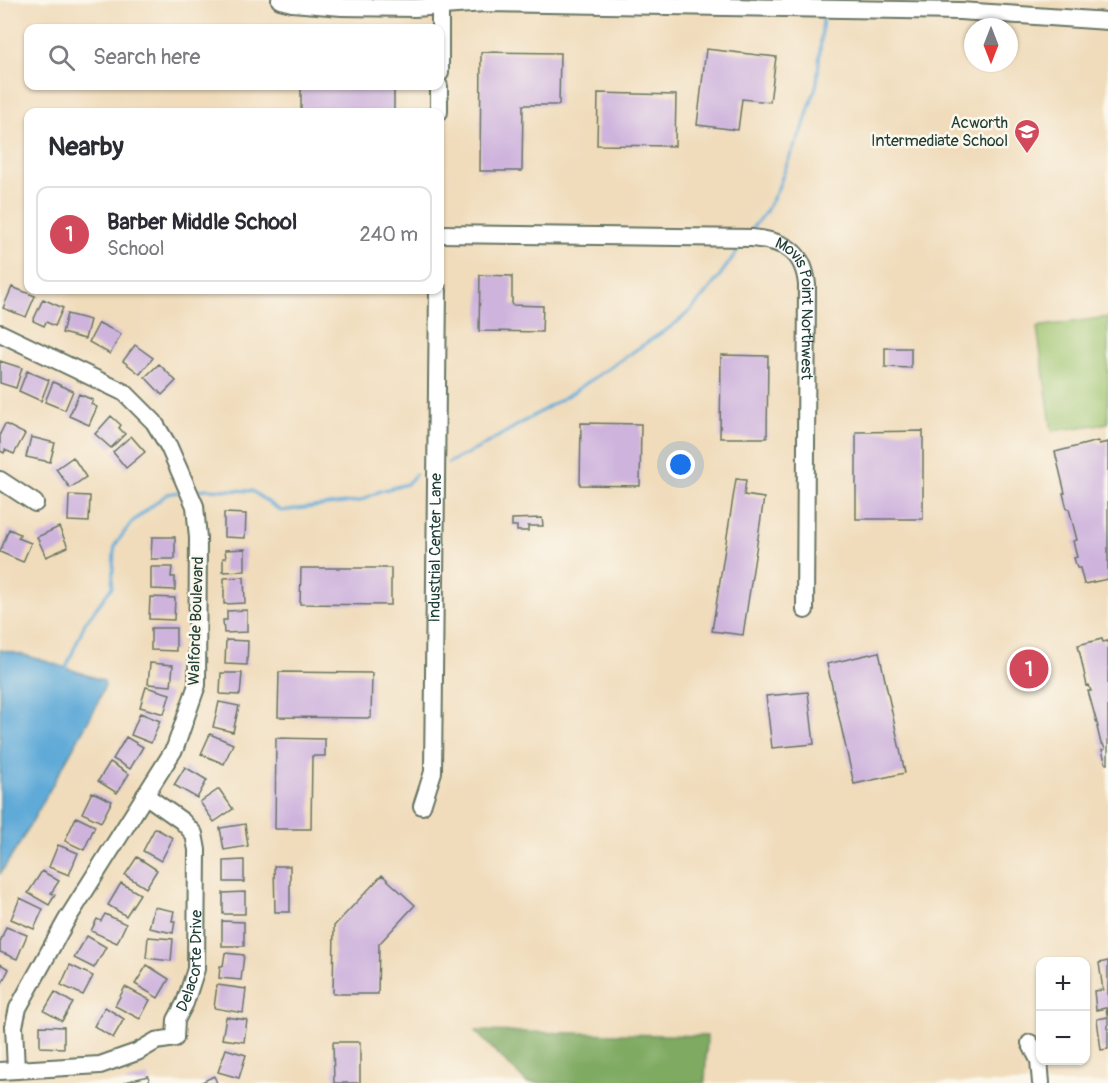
<!DOCTYPE html>
<html lang="en">
<head>
<meta charset="utf-8">
<style>
	:root { --surface:#fff; --page:#f2f2f3; --text:#2b2b33; --muted:#7c7c81; --line:#e1e1e2; --accent:#d1495b }
	body { margin:0; font-family:Pangolin,sans-serif; background:var(--page); color:var(--text) }
	.controls { position:absolute; right:18px; bottom:18px; display:grid; overflow:hidden; border-radius:12px; box-shadow:0 2px 4px #0004 }
	.controls button { width:54px; height:54px; display:grid; place-items:center; padding:0; border:0; border-bottom:2px solid var(--line); background:var(--surface); color:var(--text); font:30px sans-serif }
	.compass { position:absolute; left:964px; top:18px; width:54px; height:54px; border-radius:50%; background:var(--surface); box-shadow:0 2px 4px #0004; rotate:180deg }
	.you { position:absolute; left:681px; top:465px; width:21px; height:21px; margin:-15px; border:4px solid #fff; border-radius:50%; background:#1a73e8; box-shadow:0 0 0 9px #1a73e833 }
	.badge { display:grid; place-items:center; width:39px; height:39px; border-radius:50%; background:var(--accent); color:#fff; font-size:20px; font-weight:700 }
	.pin { position:absolute; translate:-50% -50%; border:3px solid #fff; box-shadow:0 2px 6px #0006 }
	.list { margin:0; padding:0; list-style:none }
	h2 { display:flex; justify-content:space-between; align-items:center; height:78px; margin:0; padding:0 24px; font-size:26px }
	h2 small { font-size:20px; font-weight:400; color:var(--muted) }
	.list li { display:grid; grid-template-columns:39px 1fr auto; gap:18px; align-items:center; box-sizing:border-box; height:96px; margin:0 12px 12px; padding:0 12px; border:2px solid var(--line); border-radius:12px }
	.list b { display:block; font-size:22px; white-space:nowrap }
	.list p { margin:0; font-size:20px; white-space:nowrap; color:var(--muted) }
	.list em { font-size:20px; font-style:normal; color:var(--muted) }
	.icon { flex:none; width:33px; height:33px; fill:none; stroke:currentColor; stroke-width:2; stroke-linecap:round; stroke-linejoin:round }
	.map { position:relative; flex:none; width:1108px; height:1083px; overflow:hidden }
	.search { position:absolute; background:var(--surface); box-shadow:0 2px 4px #0004; left:24px; top:24px; width:420px; height:66px; display:flex; align-items:center; gap:15px; box-sizing:border-box; padding:0 21px; border-radius:12px; color:var(--muted); font-size:22px }
	.panel { position:absolute; background:var(--surface); box-shadow:0 2px 4px #0004; left:24px; top:108px; width:420px; height:186px; border-radius:12px }
	.map>svg:first-child { display:block }
	.green { fill:#9fc46f; stroke:#5f8052; stroke-width:1.5 }
	.forest { fill:#7faa62; stroke:#4f744b; stroke-width:1.5 }
	.water { fill:#61aad8; stroke:#407486; stroke-width:1.5 }
	.lines { fill:none; stroke-linecap:round; stroke-linejoin:round }
	.stream { stroke:#61aad8; stroke-width:3 }
	.building { fill:#ceb3dd }
	.minor-casing { stroke:#687563; stroke-width:20 }
	.minor { stroke:#fff; stroke-width:16 }
	.labels { text-anchor:middle; dominant-baseline:central; stroke-width:5; stroke-linejoin:round; paint-order:stroke }
	.poi-label { font-size:16px; fill:#1f3d34; stroke:#fbf7ec; text-anchor:end }
	.street-label { font-size:16px; fill:#1f3d34; stroke:#fbf7ec }
</style>
</head>
<body>
<div class="map">
<svg width="1108" height="1083" viewBox="0 0 1108 1083">
	<rect width="100%" height="100%" fill="#fbf7ec"/>
	<filter id="ink" filterUnits="userSpaceOnUse"><feTurbulence type="fractalNoise" baseFrequency=".0167" numOctaves="2"/><feDisplacementMap in="SourceGraphic" scale="12" xChannelSelector="R" yChannelSelector="G"/><feConvolveMatrix kernelMatrix="1 2 1 2 8 2 1 2 1" color-interpolation-filters="sRGB"/></filter>
	<filter id="wash" filterUnits="userSpaceOnUse"><feTurbulence type="fractalNoise" baseFrequency=".008" numOctaves="4" result="noise"/><feDisplacementMap in="SourceGraphic" scale="24" xChannelSelector="R" yChannelSelector="G"/><feGaussianBlur stdDeviation="1.35" result="paint"/><feColorMatrix in="noise" values="0 0 0 0 0 0 0 0 0 0 0 0 0 0 0 0 0 1.4 0 .05"/><feComposite in="paint" operator="in"/></filter>
	<g filter="url(#wash)">
		<rect width="100%" height="100%" fill="#f0dcbb"/>
		<!-- green -->
		<path class="green" d="M1108,317V423L1052,431L1037,327Z"/>
		<!-- forest -->
		<path class="forest" d="M475,1031L707,1036L705,1083H527Z"/>
		<!-- water -->
		<path class="water" d="M0,650C35,656 70,669 104,681L105,685L96,707L20,843L0,874Z"/>
		<g class="lines">
			<!-- stream -->
			<path class="stream" d="M752,228L765,213L777,191L790,156L803,128L817,83L823,18
				M448,463L479,448L572,393L658,335C694,315 717,280 740,247
				M198,490L207,489L252,491L281,511L360,501L380,491L407,484L416,474
				M66,668L85,623L112,587L114,552L115,545L132,522L167,494L179,492"/>
		</g>
		<g id="blocks">
			<!-- building -->
			<path class="building" d="M706,49L776,57L770,102L742,99L738,130L697,125Z
				M481,52L560,53L559,105H523L522,171H480Z
				M301,86H394V112H301Z
				M598,93L676,95L675,146L597,145Z
				M480,275L512,276V305L543,306L542,332L479,331Z
				M12,287L35,296L26,317L3,308Z
				M43,299L63,308L55,326L46,322L44,326L33,321Z
				M67,314L90,320L85,339L62,333Z
				M99,323L121,334L110,354L89,342Z
				M135,345L153,358L140,374L123,361Z
				M885,348H911V368L885,367Z
				M721,355L768,356L767,438H720Z
				M0,361L22,368L16,388L0,383Z
				M159,364L176,381L162,395L145,377Z
				M27,371L49,380L41,401L19,391Z
				M53,382L73,391L65,410L45,402Z
				M79,394L93,400L91,404L97,407L89,425L69,416Z
				M111,416L121,425L119,428L125,434L111,448L95,434Z
				M581,423L641,424L640,486L580,485Z
				M5,424L25,434L14,454L5,450L4,453L0,451V434Z
				M923,431V519H856V432Z
				M131,436L145,452L126,468L113,452Z
				M31,437L55,443L50,462L26,457Z
				M1098,441L1099,444L1108,442V579L1084,584L1080,568H1077L1074,558L1077,557L1073,541L1077,540L1069,509H1067L1063,493H1065L1055,452Z
				M73,457L86,477L70,488L56,469Z
				M736,479L746,480L744,495L764,498L743,635L712,631Z
				M69,495L90,496L89,522L68,521Z
				M224,513L246,514L245,538L224,537Z
				M542,518L543,526H528V531H517V526H512V519Z
				M59,527L68,547L46,557L37,537Z
				M9,529L20,534L18,538L31,543L23,562L0,552Z
				M152,537H175V559H151Z
				M245,549V571L223,572V558H226L225,550Z
				M151,567H172L171,577H175V590L151,589Z
				M301,568H391V605L300,604Z
				M244,577L245,603L224,604V578Z
				M150,597L175,598L174,620L149,619Z
				M247,610V632L224,633L223,620H227V611Z
				M151,628H176V651L151,650Z
				M1102,639L1103,642L1108,641V764H1106L1102,750L1105,749L1103,744H1101L1097,727H1098L1088,691H1091L1089,685L1087,686L1078,645Z
				M226,640L248,641L247,665L225,664Z
				M879,652L905,773L854,784L827,664Z
				M150,663L173,665L171,686L148,684Z
				M279,672L372,673L371,718L278,717Z
				M221,673H242L240,695L220,694Z
				M146,687L170,694L164,714L140,707Z
				M808,692L814,744L772,748L766,696Z
				M219,702L239,706L233,732L213,727Z
				M140,713L160,721L151,743L131,735Z
				M210,734L233,744L224,764L201,754Z
				M126,737L143,747L130,769L113,759Z
				M276,738L325,739V756H312L311,829H275Z
				M110,762L129,774L117,793L98,781Z
				M185,767L207,780L197,798L174,785Z
				M219,789L233,809L214,822L200,802Z
				M92,792L112,801L101,822L82,813Z
				M76,817L95,826L84,850L65,841Z
				M245,824L248,846L224,850L220,828Z
				M155,828L173,838L161,861L143,851Z
				M58,845L78,853L69,875L49,867Z
				M137,857L157,870L146,888L125,875Z
				M244,860V882H224V861Z
				M274,866H290V912H275Z
				M42,871L59,881L51,893L55,895L49,905L28,893Z
				M382,875L415,905L379,944L378,994H333L334,926Z
				M121,883L140,894L126,916L108,905Z
				M245,892V914H223V893Z
				M20,898L43,909L34,929L11,919Z
				M154,907L174,911L172,921H175L173,933L149,928Z
				M105,914L126,924L117,943L91,931L97,919L101,921Z
				M222,921L244,922V946H222Z
				M6,927L27,935L17,959L0,952V942Z
				M87,936L106,947L94,968L74,958Z
				M148,937L173,939L171,961L146,958Z
				M225,953L244,955L241,980L219,978L220,966H223Z
				M1108,961V1015H1107L1106,1008L1096,1010L1094,991L1103,990L1099,963Z
				M0,964L9,969L0,987Z
				M70,965L93,976L83,995L61,985Z
				M147,965L169,979L158,998L135,984Z
				M217,985L246,989L243,1013L214,1008Z
				M125,987L150,1000L140,1019L115,1006Z
				M55,992L73,1003L62,1021L44,1011Z
				M105,1007L124,1019L113,1038L94,1026Z
				M226,1017L247,1020L244,1042L222,1039Z
				M1108,1017V1049L1101,1050L1097,1019Z
				M40,1026L64,1027V1048L40,1047Z
				M333,1042H360V1083H334Z
				M226,1049L246,1055L239,1078L218,1072Z
				M148,1076L150,1083H125V1082Z
				M214,1076L217,1083H200Z"/>
		</g>
	</g>
	<g filter="url(#ink)">
		<use href="#blocks" fill-opacity="0" stroke="#687563" stroke-width="1.5"/>
		<g class="lines">
			<defs>
				<g id="minor">
					<path d="M280,0L292,3L342,7L414,8L485,3L960,11L1108,21"/>
					<path d="M440,73V6"/>
					<path d="M439,112V86"/>
					<path id="s1" d="M440,234L752,238C784,241 804,251 807,285L805,610"/>
					<path d="M0,333L125,393L154,422L169,447L195,506L198,538L197,685L175,748L66,921L18,1008L14,1026L16,1070"/>
					<path d="M0,480L35,503"/>
					<path id="s2" d="M422,806L433,772L438,290"/>
					<path d="M1030,1043L1039,1060L1041,1083"/>
					<path id="s3" d="M0,1071L100,1065L137,1052L156,1041L175,1038L176,1020L185,1003L196,969L197,850L194,834L182,821L145,795"/>
				</g>
			</defs>
			<!-- minor casing -->
			<use href="#minor" class="minor-casing"/>
			<!-- minor -->
			<use href="#minor" class="minor"/>
		</g>
	</g>
	<!-- icons -->
	<defs>
		<symbol id="school-pin" viewBox="-11 -11 22 30"><path d="M0 17L-7.5 6A9.5 9.5 0 1 1 7.5 6Z" fill="#d1495b" stroke="#fbf7ec"/><path d="M0-5L7-2L0 1L-7-2ZM-4 1L0 2.5L4 1V4Q0 6-4 4Z" fill="#fff"/></symbol>
	</defs>
	<g fill-rule="evenodd">
		<use href="#school-pin" x="1012" y="117" width="30" height="40"/>
	</g>
	<g class="labels">
		<!-- poi labels -->
		<g class="poi-label">
			<text x="1008" y="123">Acworth<tspan x="1008" dy="18">Intermediate School</tspan></text>
		</g>
		<!-- street labels -->
		<g class="street-label">
			<text stroke="none"><textPath href="#s1" startOffset="412">Movis Point Northwest</textPath></text>
			<text stroke="none"><textPath href="#s2" startOffset="260">Industrial Center Lane</textPath></text>
			<text transform="translate(196 621) rotate(-88)">Walforde Boulevard</text>
			<text stroke="none"><textPath href="#s3" startOffset="261">Delacorte Drive</textPath></text>
		</g>
	</g>
</svg>
<div class="controls">
<button>+</button>
<button>−</button>
</div>
<svg class="compass" viewBox="-18 -18 36 36"><path d="M0-13l5 13h-10z" fill="#e53935"/><path d="M0 13l5-13h-10z" fill="#7c7c81"/></svg>
<div class="you"></div>
<div class="pin badge" style="left:1029px;top:669px">1</div>
<div class="search"><svg class="icon" aria-label="search" viewBox="0 0 24 24"><circle cx="10" cy="10" r="6"/><path d="M15 15l6 6"/></svg>Search here</div>
<section class="panel">
<h2>Nearby<small></small></h2>
<ul class="list">
<li><span class="badge">1</span><div><b>Barber Middle School</b><p>School</p></div><em>240 m</em></li>
</ul>
</section>
</div>
</body>
</html>
